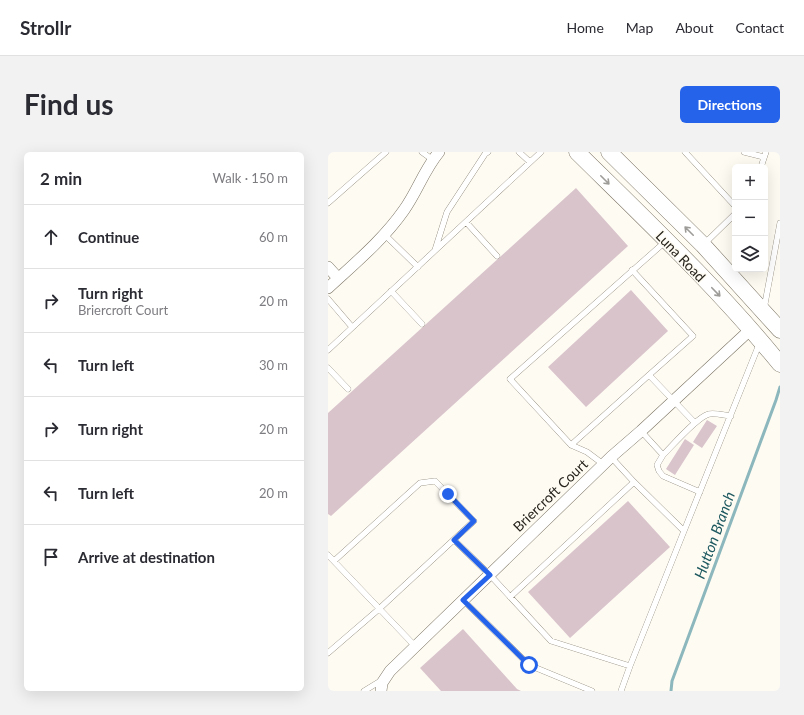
<!DOCTYPE html>
<html lang="en">
<head>
<meta charset="utf-8">
<style>
	:root { --surface:#fff; --page:#f2f2f3; --text:#2b2b33; --muted:#7c7c81; --line:#e1e1e2; --accent:#2563eb }
	body { margin:0; font-family:Lato,sans-serif; background:var(--page); color:var(--text) }
	.controls { position:absolute; right:12px; top:12px; display:grid; overflow:hidden; border-radius:6px; box-shadow:0 4px 16px #0002 }
	.controls button { width:36px; height:36px; display:grid; place-items:center; padding:0; border:0; border-bottom:1px solid var(--line); background:var(--surface); color:var(--text); font:20px sans-serif }
	.stop { position:absolute; width:12px; height:12px; margin:-9px; border:3px solid #2563eb; border-radius:50%; background:#fff }
	.stop.end { background:#2563eb; border-color:#fff; box-shadow:0 1px 4px #0008 }
	.list { margin:0; padding:0; list-style:none }
	h2 { display:flex; justify-content:space-between; align-items:center; height:52px; margin:0; padding:0 16px; font-size:17px }
	h2 small { font-size:13px; font-weight:400; color:var(--muted) }
	.list li { display:grid; grid-template-columns:26px 1fr auto; gap:12px; align-items:center; box-sizing:border-box; height:64px; padding:0 16px; border-top:1px solid var(--line) }
	.list b { display:block; font-size:15px; white-space:nowrap }
	.list p { margin:0; font-size:13px; white-space:nowrap; color:var(--muted) }
	.list em { font-size:13px; font-style:normal; color:var(--muted) }
	.icon { flex:none; width:22px; height:22px; fill:none; stroke:currentColor; stroke-width:2; stroke-linecap:round; stroke-linejoin:round }
	.map { position:relative; flex:none; width:452px; height:539px; overflow:hidden; border-radius:6px }
	header { display:flex; align-items:center; gap:24px; box-sizing:border-box; height:56px; padding:0 20px; background:var(--surface); border-bottom:1px solid var(--line) }
	header strong { font-size:19px }
	nav { display:flex; gap:22px; margin-inline-start:auto; font-size:14px }
	.intro { display:flex; align-items:center; justify-content:space-between; box-sizing:border-box; height:96px; padding:0 24px }
	h1 { margin:0; font-size:28px }
	.button { padding:10px 18px; border-radius:6px; background:var(--accent); color:#fff; font-size:14px; font-weight:700 }
	main { display:flex; gap:24px; padding:0 24px }
	aside { flex:1; background:var(--surface); border-radius:6px; box-shadow:0 4px 16px #0002 }
	.map>svg:first-child { display:block }
	.lines { fill:none; stroke-linecap:round; stroke-linejoin:round }
	.stream { stroke:#8cb7bc; stroke-width:3 }
	.building { fill:#d9c4cc }
	.service-casing { stroke:#7c7464; stroke-width:6 }
	.minor-casing { stroke:#7c7464; stroke-width:12 }
	.secondary-casing { stroke:#7c7464; stroke-width:17 }
	.service { stroke:#fff; stroke-width:5.5 }
	.minor { stroke:#fff; stroke-width:11 }
	.secondary { stroke:#fff; stroke-width:16 }
	.oneway { stroke:#9d9c99 }
	.route { stroke:#2563eb; stroke-width:5 }
	.labels { text-anchor:middle; dominant-baseline:central; stroke-width:3; stroke-linejoin:round; paint-order:stroke }
	.street-label { font-size:14px; fill:#26231c; stroke:#fefbf3 }
	.water-label { font-size:15px; font-style:italic; fill:#1c585e; stroke:#fefbf3 }
</style>
</head>
<body>
<header>
<strong>Strollr</strong>
<nav><a>Home</a><a>Map</a><a>About</a><a>Contact</a></nav>
</header>
<div class="intro"><h1>Find us</h1><a class="button">Directions</a></div>
<main>
<aside>
<h2>2 min<small>Walk · 150 m</small></h2>
<ul class="list">
<li><svg class="icon" aria-label="ahead" viewBox="0 0 24 24"><path d="M12 20V5M6 11l6-6 6 6"/></svg><div><b>Continue</b></div><em>60 m</em></li>
<li><svg class="icon" aria-label="right" viewBox="0 0 24 24"><path d="M7 20v-9h11M14 6l5 5-5 5"/></svg><div><b>Turn right</b><p>Briercroft Court</p></div><em>20 m</em></li>
<li><svg class="icon" aria-label="left" viewBox="0 0 24 24"><path d="M17 20v-9H6M10 6l-5 5 5 5"/></svg><div><b>Turn left</b></div><em>30 m</em></li>
<li><svg class="icon" aria-label="right" viewBox="0 0 24 24"><path d="M7 20v-9h11M14 6l5 5-5 5"/></svg><div><b>Turn right</b></div><em>20 m</em></li>
<li><svg class="icon" aria-label="left" viewBox="0 0 24 24"><path d="M17 20v-9H6M10 6l-5 5 5 5"/></svg><div><b>Turn left</b></div><em>20 m</em></li>
<li><svg class="icon" aria-label="arrive" viewBox="0 0 24 24"><path d="M6 21V4h12l-3 4 3 4H6"/></svg><div><b>Arrive at destination</b></div></li>
</ul>
</aside>
<div class="map">
<svg width="452" height="539" viewBox="0 0 452 539">
	<rect width="100%" height="100%" fill="#fefbf3"/>
	<g class="lines">
		<!-- stream -->
		<path class="stream" d="M343,539L344,529L448,248L452,235"/>
	</g>
	<!-- building -->
	<path class="building" d="M248,36L300,94L3,364L0,362V261Z
		M303,138L340,179L258,255L220,215Z
		M379,268L389,274L374,296L365,290Z
		M357,287L366,293L347,323L338,317Z
		M300,349L342,395L242,486L200,440Z
		M135,477L189,537L193,539H113L92,516Z"/>
	<g class="lines">
		<defs>
			<path id="service" d="M94,0L105,8
				M191,0L202,10
				M357,0L407,54
				M416,0L436,5
				M433,15L438,0
				M0,51L58,0
				M138,70L169,104
				M57,83L90,115
				M375,93L407,62
				M107,98L119,60L157,2L160,0
				M304,118L365,184L321,223L367,271
				M63,139L94,172
				M0,147L24,175
				M436,157L452,71
				M0,198L213,0
				M0,216L20,237
				M313,279L335,303C345,293 369,265 381,262C388,261 395,263 403,264
				M243,293L321,223
				M335,303L329,313L331,319L335,324L372,340
				M275,312L259,300L243,293L182,227L338,89
				M356,379L432,190
				M126,388L162,423L223,489L302,514L356,379L306,330L283,305
				M0,403L87,494
				M182,445L306,330
				M135,448L201,513L264,539
				M0,501L51,457L146,369L107,329L92,331L6,409
				M36,539L54,528
				M293,539L302,514"/>
			<path id="minor" d="M0,115L10,126
				M0,136C27,111 55,88 76,58C89,40 96,18 111,0
				M53,539L54,531L62,519L283,305L313,279L423,177"/>
			<path id="secondary" d="M249,0C319,69 390,136 452,212
				M281,0L375,93L452,178"/>
		</defs>
		<!-- service casing -->
		<use href="#service" class="service-casing"/>
		<!-- minor casing -->
		<use href="#minor" class="minor-casing"/>
		<!-- secondary casing -->
		<use href="#secondary" class="secondary-casing"/>
		<!-- service -->
		<use href="#service" class="service"/>
		<!-- minor -->
		<use href="#minor" class="minor"/>
		<!-- secondary -->
		<use href="#secondary" class="secondary"/>
	</g>
	<!-- one-way arrows -->
	<defs><path id="oneway-shaft" d="M-6 0H5M1.5-3L5.5 0L1.5 3" fill="none" stroke-width="1.6" stroke-linecap="round" stroke-linejoin="round"/></defs>
	<g class="oneway">
		<use href="#oneway-shaft" transform="translate(277 28) rotate(45)"/>
		<use href="#oneway-shaft" transform="translate(361 79) rotate(-135)"/>
		<use href="#oneway-shaft" transform="translate(388 140) rotate(46)"/>
	</g>
	<g class="lines">
		<!-- route -->
		<path class="route" d="M120,342L146,369L126,388L162,423L135,448L201,513"/>
	</g>
	<g class="labels">
		<!-- street labels -->
		<g class="street-label">
			<text transform="translate(353 104) rotate(46)">Luna Road</text>
			<text transform="translate(222 343) rotate(-44)">Briercroft Court</text>
		</g>
		<!-- water labels -->
		<g class="water-label">
			<text transform="translate(386 383) rotate(-70)">Hutton Branch</text>
		</g>
	</g>
</svg>
<div class="controls">
<button>+</button>
<button>−</button>
<button><svg class="icon" aria-label="layers" viewBox="0 0 24 24"><path d="M12 4l9 5-9 5-9-5zM3 14l9 5 9-5"/></svg></button>
</div>
<div class="stop" style="left:201px;top:513px"></div>
<div class="stop end" style="left:120px;top:342px"></div>
</div>
</main>
</body>
</html>
